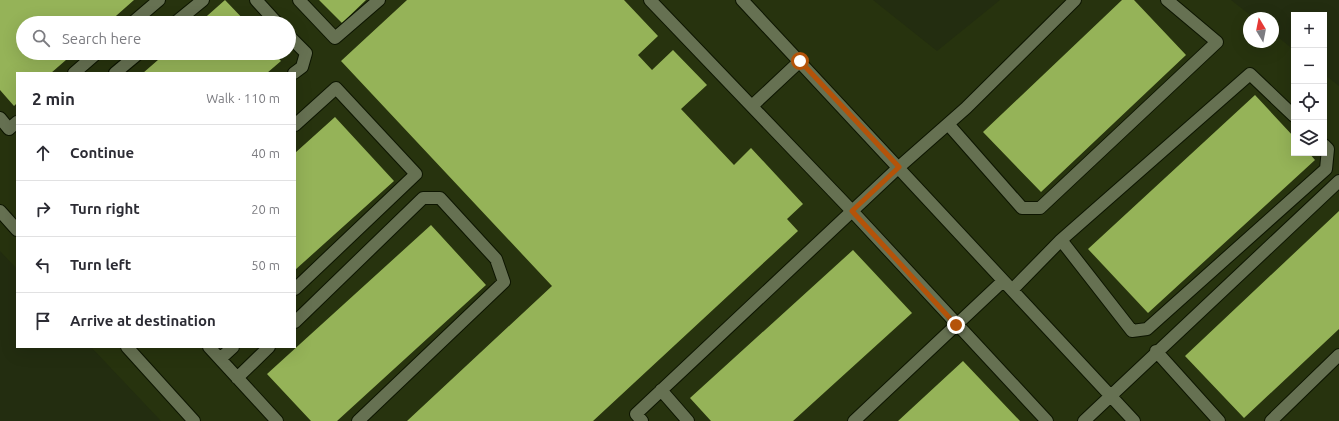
<!DOCTYPE html>
<html lang="en">
<head>
<meta charset="utf-8">
<style>
	:root { --surface:#fff; --page:#f2f2f3; --text:#2b2b33; --muted:#7c7c81; --line:#e1e1e2 }
	body { margin:0; font-family:Ubuntu,sans-serif; background:var(--page); color:var(--text) }
	.controls { position:absolute; right:12px; top:12px; display:grid; overflow:hidden; border-radius:0px; box-shadow:0 4px 16px #0002 }
	.controls button { width:36px; height:36px; display:grid; place-items:center; padding:0; border:0; border-bottom:1px solid var(--line); background:var(--surface); color:var(--text); font:20px sans-serif }
	.compass { position:absolute; left:1243px; top:12px; width:36px; height:36px; border-radius:50%; background:var(--surface); box-shadow:0 4px 16px #0002; rotate:350deg }
	.stop { position:absolute; width:12px; height:12px; margin:-9px; border:3px solid #b45309; border-radius:50%; background:#fff }
	.stop.end { background:#b45309; border-color:#fff; box-shadow:0 1px 4px #0008 }
	.list { margin:0; padding:0; list-style:none }
	h2 { display:flex; justify-content:space-between; align-items:center; height:52px; margin:0; padding:0 16px; font-size:17px }
	h2 small { font-size:13px; font-weight:400; color:var(--muted) }
	.list li { display:grid; grid-template-columns:26px 1fr auto; gap:12px; align-items:center; box-sizing:border-box; height:56px; padding:0 16px; border-top:1px solid var(--line) }
	.list b { display:block; font-size:15px; white-space:nowrap }
	.list em { font-size:13px; font-style:normal; color:var(--muted) }
	.icon { flex:none; width:22px; height:22px; fill:none; stroke:currentColor; stroke-width:2; stroke-linecap:round; stroke-linejoin:round }
	.map { position:relative; flex:none; width:1339px; height:421px; overflow:hidden }
	.search { position:absolute; background:var(--surface); box-shadow:0 4px 16px #0002; left:16px; top:16px; width:280px; height:44px; display:flex; align-items:center; gap:10px; box-sizing:border-box; padding:0 14px; border-radius:22px; color:var(--muted); font-size:15px }
	.panel { position:absolute; background:var(--surface); box-shadow:0 4px 16px #0002; left:16px; top:72px; width:280px; height:276px; border-radius:0px }
	.map>svg:first-child { display:block }
	.built { fill:#27330e; fill-rule:evenodd }
	.building { fill:#95b358 }
	.lines { fill:none; stroke-linecap:round; stroke-linejoin:round }
	.minor-casing { stroke:#0d1500; stroke-width:14 }
	.minor { stroke:#667152; stroke-width:12 }
	.route { stroke:#b45309; stroke-width:5 }
</style>
</head>
<body>
<div class="map">
<svg width="1339" height="421" viewBox="0 0 1339 421">
	<rect width="100%" height="100%" fill="#232d10"/>
	<!-- built -->
	<path class="built" d="M0,0H873L937,51L1000,0H1231L1254,18H1249V42H1273V33L1294,50V153H1324V74L1339,86V421H161L91,347H295V73H17V269L0,251ZM23,23H289V53H23Z"/>
	<!-- building -->
	<path class="building" d="M0,0H134L108,23H23V53H74L51,73H17V103L14,106L0,90Z
		M225,0L247,23H199Z
		M319,0H366L342,23Z
		M407,0H624L658,36L638,55L652,70L673,50L707,85L681,109L734,165L751,148L803,204L787,219L798,231L593,421H407L552,286L341,61Z
		M1122,0H1134L1186,55L1041,192L983,132Z
		M166,53H274L281,61L267,73H143Z
		M1255,95L1294,137V153H1309L1315,160L1148,313L1088,249Z
		M335,117L394,181L295,270V153Z
		M1339,211V329L1244,418L1185,356Z
		M431,225L486,285L337,421H311L267,374Z
		M853,250L912,313L793,421H711L690,398Z
		M963,361L1020,421H898Z"/>
	<g class="lines">
		<defs>
			<path id="minor" d="M256,0L277,23
				M299,0L335,38L379,0
				M650,0L852,211L1047,421
				M742,0L1134,421
				M132,23L159,0
				M175,23L203,0
				M289,36L306,53L302,67L294,73
				M74,73L97,53
				M115,73L139,53
				M752,106L800,61
				M0,118L9,129L17,122
				M948,124L1022,208H1040L1217,42L1167,0
				M295,125L336,88L416,174L295,289
				M0,211L17,230
				M1061,240L1132,331L1147,329L1326,169L1328,149L1324,145
				M1012,290L1061,240L1250,74L1294,116
				M295,322L423,198H440L496,259L504,282L358,421
				M127,347L194,421
				M209,347L277,421
				M1156,351L1219,421
				M220,359L233,347
				M237,378L269,347
				M661,390L688,421
				M642,421L636,414L899,167L966,108L1075,0
				M854,421L1003,281
				M1084,421L1339,181
				M1271,421L1339,355"/>
		</defs>
		<!-- minor casing -->
		<use href="#minor" class="minor-casing"/>
		<!-- minor -->
		<use href="#minor" class="minor"/>
	</g>
	<g class="lines">
		<!-- route -->
		<path class="route" d="M800,61L899,167L852,211L956,325"/>
	</g>
</svg>
<div class="controls">
<button>+</button>
<button>−</button>
<button><svg class="icon" aria-label="locate" viewBox="0 0 24 24"><circle cx="12" cy="12" r="6"/><path d="M12 2v4M12 18v4M2 12h4M18 12h4"/></svg></button>
<button><svg class="icon" aria-label="layers" viewBox="0 0 24 24"><path d="M12 4l9 5-9 5-9-5zM3 14l9 5 9-5"/></svg></button>
</div>
<svg class="compass" viewBox="-18 -18 36 36"><path d="M0-13l5 13h-10z" fill="#e53935"/><path d="M0 13l5-13h-10z" fill="#7c7c81"/></svg>
<div class="stop" style="left:800px;top:61px"></div>
<div class="stop end" style="left:956px;top:325px"></div>
<div class="search"><svg class="icon" aria-label="search" viewBox="0 0 24 24"><circle cx="10" cy="10" r="6"/><path d="M15 15l6 6"/></svg>Search here</div>
<section class="panel">
<h2>2 min<small>Walk · 110 m</small></h2>
<ul class="list">
<li><svg class="icon" aria-label="ahead" viewBox="0 0 24 24"><path d="M12 20V5M6 11l6-6 6 6"/></svg><div><b>Continue</b></div><em>40 m</em></li>
<li><svg class="icon" aria-label="right" viewBox="0 0 24 24"><path d="M7 20v-9h11M14 6l5 5-5 5"/></svg><div><b>Turn right</b></div><em>20 m</em></li>
<li><svg class="icon" aria-label="left" viewBox="0 0 24 24"><path d="M17 20v-9H6M10 6l-5 5 5 5"/></svg><div><b>Turn left</b></div><em>50 m</em></li>
<li><svg class="icon" aria-label="arrive" viewBox="0 0 24 24"><path d="M6 21V4h12l-3 4 3 4H6"/></svg><div><b>Arrive at destination</b></div></li>
</ul>
</section>
</div>
</body>
</html>
